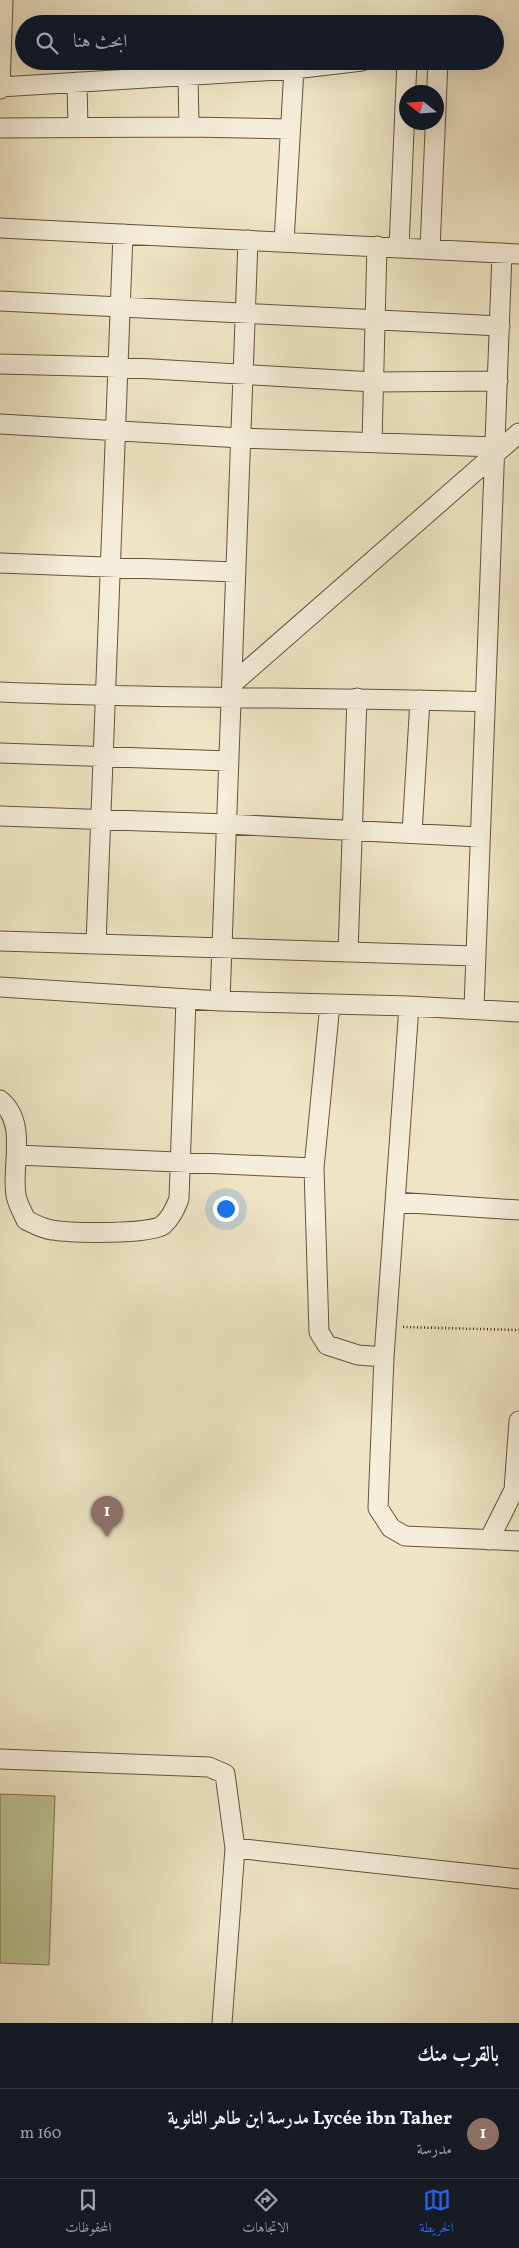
<!DOCTYPE html>
<html lang="ar">
<head>
<meta charset="utf-8">
<style>
	:root { --surface:#171b24; --page:#20242c; --text:#f1f3f6; --muted:#9ea1a6; --line:#363941; --accent:#2563eb }
	body { margin:0; font-family:Vollkorn,Amiri,serif; background:var(--page); color:var(--text); direction:rtl }
	.compass { position:absolute; left:399px; top:85px; width:45px; height:45px; border-radius:50%; background:var(--surface); box-shadow:0 5px 20px #0002; rotate:287deg }
	.you { position:absolute; left:225px; top:1208px; width:18px; height:18px; margin:-12px; border:4px solid #fff; border-radius:50%; background:#1a73e8; box-shadow:0 0 0 8px #1a73e833 }
	.badge { display:grid; place-items:center; width:32px; height:32px; border-radius:50%; background:var(--accent); color:#fff; font-size:16px; font-weight:700 }
	.pin { position:absolute; translate:-50% -41px; filter:drop-shadow(0 1px 2px #0008) }
	.pin::after { content:''; position:absolute; top:26px; width:18px; height:15px; background:inherit; clip-path:polygon(0 0,100% 0,50% 100%) }
	.list { margin:0; padding:0; list-style:none }
	h2 { display:flex; justify-content:space-between; align-items:center; height:65px; margin:0; padding:0 20px; font-size:21px }
	h2 small { font-size:16px; font-weight:400; color:var(--muted) }
	.list li { display:grid; grid-template-columns:32px 1fr auto; gap:15px; align-items:center; box-sizing:border-box; height:90px; padding:0 20px; border-top:1px solid var(--line) }
	.list b { display:block; font-size:19px; white-space:nowrap }
	.list p { margin:0; font-size:16px; white-space:nowrap; color:var(--muted) }
	.list em { font-size:16px; font-style:normal; color:var(--muted) }
	.icon { flex:none; width:28px; height:28px; fill:none; stroke:currentColor; stroke-width:2; stroke-linecap:round; stroke-linejoin:round }
	.map { position:relative; flex:none; width:519px; height:2023px; overflow:hidden; direction:ltr }
	.search { position:absolute; background:var(--surface); box-shadow:0 5px 20px #0002; left:15px; right:15px; top:15px; height:55px; display:flex; align-items:center; gap:12px; box-sizing:border-box; padding:0 18px; border-radius:28px; color:var(--muted); font-size:19px }
	.sheet { height:155px; background:var(--surface) }
	nav { display:flex; justify-content:space-around; align-items:center; box-sizing:border-box; height:70px; border-top:1px solid var(--line); background:var(--surface); font-size:14px; color:var(--muted) }
	nav a { display:grid; justify-items:center; gap:2px }
	nav .on { color:var(--accent) }
	.map>svg:first-child { display:block }
	.garden { fill:#bdc392; stroke:#7a724c }
	.lines { fill:none; stroke-linecap:round; stroke-linejoin:round }
	.minor-casing { stroke:#655337; stroke-width:21 }
	.path { stroke:#372207; stroke-width:2.5; stroke-dasharray:1 2.5; stroke-linecap:butt }
	.minor { stroke:#f5eeda; stroke-width:19 }
</style>
</head>
<body>
<div class="map">
<svg width="519" height="2023" viewBox="0 0 519 2023">
	<rect width="100%" height="100%" fill="#efe5c6"/>
	<filter id="stains"><feTurbulence type="fractalNoise" baseFrequency=".004" numOctaves="4"/><feColorMatrix values="0 0 0 0 .2 0 0 0 0 .09 0 0 0 0 .02 0 0 0 .5 -.17"/></filter>
	<radialGradient id="worn" r=".72"><stop offset=".6" stop-color="#630" stop-opacity="0"/><stop offset="1" stop-color="#630" stop-opacity=".3"/></radialGradient>
	<!-- garden -->
	<path class="garden" d="M0,1794L55,1796L49,1965L0,1963Z"/>
	<g class="lines">
		<defs>
			<path id="minor" d="M294,69L362,61
				M188,75L189,127
				M77,82L78,128
				M0,87L294,69L284,242
				M0,89L3,0
				M0,128L189,127L290,129
				M0,228L519,254
				M399,248L407,61
				M430,249L438,61
				M0,301L500,326
				M0,364L118,367L374,382L498,381
				M0,424L241,438L495,447
				M372,443L377,246
				M0,563L236,572
				M232,684L519,433
				M0,692C162,699 324,697 485,702
				M0,753L229,761
				M0,816L227,824L480,837
				M412,833L420,700
				M0,941L475,956
				M96,944L123,234
				M348,952L357,698
				M0,987L220,1001L409,1006L519,1012
				M220,1001L248,240
				M330,1004L314,1168L319,1332L327,1345L358,1355L384,1357
				M409,1006L384,1357L378,1508L391,1528L405,1536L519,1541
				M474,1008L502,253
				M0,1100C28,1123 11,1165 16,1195C17,1203 23,1213 26,1220C34,1224 43,1229 52,1230C70,1233 149,1235 163,1225C171,1218 175,1209 179,1199L186,999
				M17,1155L314,1168
				M395,1202L519,1210
				M489,1540L514,1490L519,1421
				M0,1759L209,1767L225,1774L235,1848L222,2023
				M235,1848L519,1879"/>
		</defs>
		<!-- minor casing -->
		<use href="#minor" class="minor-casing"/>
		<!-- path -->
		<path class="path" d="M403,1327L519,1330"/>
		<!-- minor -->
		<use href="#minor" class="minor"/>
	</g>
	<rect width="100%" height="100%" filter="url(#stains)"/>
	<rect width="100%" height="100%" fill="url(#worn)"/>
</svg>
<svg class="compass" viewBox="-18 -18 36 36"><path d="M0-13l5 13h-10z" fill="#e53935"/><path d="M0 13l5-13h-10z" fill="#9ea1a6"/></svg>
<div class="you"></div>
<div class="pin badge" style="left:107px;top:1537px;background:#8d6e63">1</div>
<div class="search"><svg class="icon" aria-label="search" viewBox="0 0 24 24"><circle cx="10" cy="10" r="6"/><path d="M15 15l6 6"/></svg>ابحث هنا</div>
</div>
<section class="sheet">
<h2>بالقرب منك<small></small></h2>
<ul class="list">
<li><span class="badge" style="background:#8d6e63">1</span><div><b>Lycée ibn Taher مدرسة ابن طاهر الثانوية</b><p>مدرسة</p></div><em>160 m</em></li>
</ul>
</section>
<nav>
<a class="on"><svg class="icon" aria-label="map" viewBox="0 0 24 24"><path d="M3 6l6-2 6 2 6-2v14l-6 2-6-2-6 2zM9 4v14M15 6v14"/></svg>الخريطة</a>
<a><svg class="icon" aria-label="directions" viewBox="0 0 24 24"><path d="M12 3l9 9-9 9-9-9zM9 14v-3h6M13 9l2 2-2 2"/></svg>الاتجاهات</a>
<a><svg class="icon" aria-label="saved" viewBox="0 0 24 24"><path d="M7 4h10v16l-5-4-5 4z"/></svg>المحفوظات</a>
</nav>
</body>
</html>
